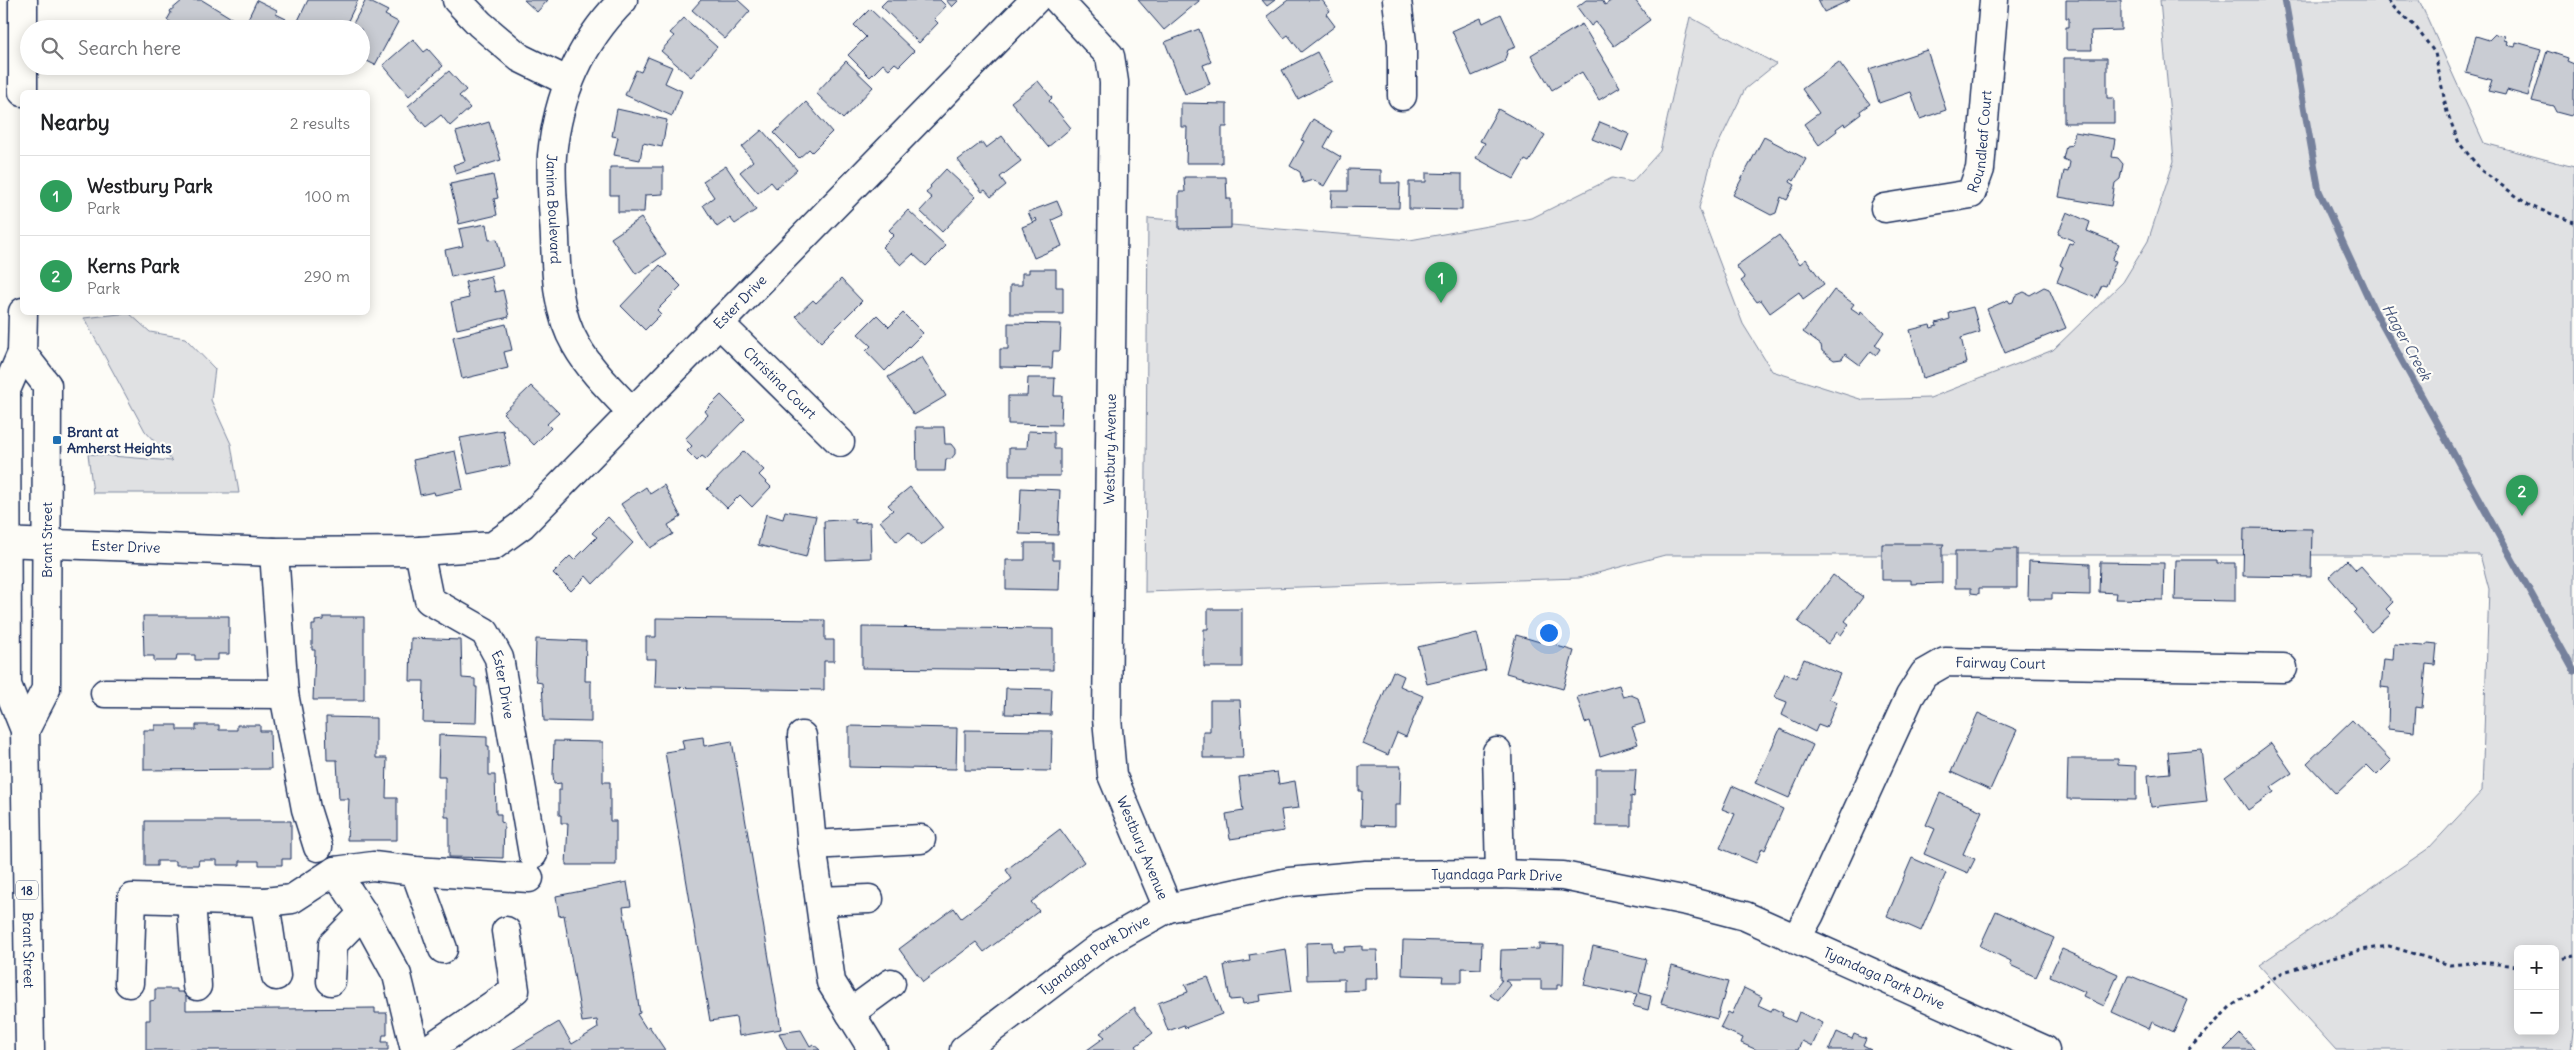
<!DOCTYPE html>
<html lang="en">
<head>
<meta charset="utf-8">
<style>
	:root { --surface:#fff; --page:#f6f6f6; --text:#202124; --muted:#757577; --line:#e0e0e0; --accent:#1a73e8 }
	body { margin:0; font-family:Delius,sans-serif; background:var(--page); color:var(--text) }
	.controls { position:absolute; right:15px; bottom:15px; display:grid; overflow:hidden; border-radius:8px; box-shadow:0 2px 12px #0003 }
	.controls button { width:45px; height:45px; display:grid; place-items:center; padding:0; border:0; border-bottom:1px solid var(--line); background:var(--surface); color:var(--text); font:25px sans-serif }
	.you { position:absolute; left:1548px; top:632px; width:18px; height:18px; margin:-12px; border:4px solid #fff; border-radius:50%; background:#1a73e8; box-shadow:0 0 0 8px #1a73e833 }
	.badge { display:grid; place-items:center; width:32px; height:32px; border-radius:50%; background:var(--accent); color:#fff; font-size:16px; font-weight:700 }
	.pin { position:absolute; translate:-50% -41px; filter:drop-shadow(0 1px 2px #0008) }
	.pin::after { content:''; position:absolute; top:26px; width:18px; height:15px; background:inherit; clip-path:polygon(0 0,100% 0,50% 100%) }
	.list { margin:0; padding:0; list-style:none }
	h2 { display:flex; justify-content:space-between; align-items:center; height:65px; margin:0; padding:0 20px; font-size:21px }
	h2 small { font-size:16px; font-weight:400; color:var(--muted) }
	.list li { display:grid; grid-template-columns:32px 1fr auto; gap:15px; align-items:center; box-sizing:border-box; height:80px; padding:0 20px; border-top:1px solid var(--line) }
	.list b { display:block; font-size:19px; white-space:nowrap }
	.list p { margin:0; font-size:16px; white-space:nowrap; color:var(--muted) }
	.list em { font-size:16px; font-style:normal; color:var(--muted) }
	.icon { flex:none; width:28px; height:28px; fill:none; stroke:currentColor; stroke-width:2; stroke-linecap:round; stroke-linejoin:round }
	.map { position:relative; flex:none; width:2574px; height:1050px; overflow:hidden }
	.search { position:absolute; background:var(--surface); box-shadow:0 2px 12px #0003; left:20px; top:20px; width:350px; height:55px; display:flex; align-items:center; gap:12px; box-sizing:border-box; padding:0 18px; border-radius:28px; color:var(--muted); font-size:19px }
	.panel { position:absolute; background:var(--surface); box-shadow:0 2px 12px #0003; left:20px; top:90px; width:350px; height:225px; border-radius:8px }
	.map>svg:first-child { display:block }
	.green { fill:#e0e1e3; stroke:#7e88a0; fill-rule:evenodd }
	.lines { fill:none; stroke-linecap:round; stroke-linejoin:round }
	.stream { stroke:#76819c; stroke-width:7 }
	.building { fill:#c9ccd3; stroke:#1b2f5e }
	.minor-casing { stroke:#1b2f5e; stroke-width:31 }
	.major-casing { stroke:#1b2f5e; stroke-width:31 }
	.path { stroke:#1b2f5e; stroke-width:3; stroke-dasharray:4 4; stroke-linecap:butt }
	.minor { stroke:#fdfcf7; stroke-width:28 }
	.major { stroke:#fdfcf7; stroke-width:28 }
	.poi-dot { fill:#1f6fb2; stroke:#fdfcf7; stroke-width:2 }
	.labels { text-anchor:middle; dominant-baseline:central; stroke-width:4.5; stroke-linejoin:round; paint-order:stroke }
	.shield { fill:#fdfcf7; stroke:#5f6c8c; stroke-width:1 }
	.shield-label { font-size:12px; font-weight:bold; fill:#1b2f5e }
	.street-label { font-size:14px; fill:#1b2f5e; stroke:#fdfcf7 }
	.poi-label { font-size:14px; font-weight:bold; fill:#1b2f5e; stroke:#fdfcf7; text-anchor:start }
	.water-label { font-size:15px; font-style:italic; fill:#49587d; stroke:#fdfcf7 }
</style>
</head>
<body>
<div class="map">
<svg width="2574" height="1050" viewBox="0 0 2574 1050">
	<rect width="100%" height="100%" fill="#fdfcf7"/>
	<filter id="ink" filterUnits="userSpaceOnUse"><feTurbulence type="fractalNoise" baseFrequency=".02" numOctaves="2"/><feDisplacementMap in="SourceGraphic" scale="10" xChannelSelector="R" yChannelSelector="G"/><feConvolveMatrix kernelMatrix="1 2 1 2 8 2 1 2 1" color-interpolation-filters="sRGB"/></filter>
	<g filter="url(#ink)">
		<!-- green -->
		<path class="green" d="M2160,0H2419L2484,143L2574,167V1021L2571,1050H2336L2259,965L2429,848L2482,791L2489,589L2480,555H1665L1579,578L1145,592L1148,218L1410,240L1532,218L1612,178L1632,182L1660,151L1690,17L1776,64L1745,89L1713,155L1699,208L1743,324L1772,371L1863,400L1930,398L2053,350L2123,282L2148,241L2174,161ZM2518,949H2555V1031H2518Z
			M129,313L150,332L185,338L215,369L211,400L231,444L239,493H93L88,454L172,461L145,431L84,318Z"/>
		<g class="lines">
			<!-- stream -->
			<path class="stream" d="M2285,0L2319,191L2374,310L2574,671"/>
		</g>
		<!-- building -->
		<path class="building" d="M183,0H202L233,19L226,29H182L167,20L171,13L170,11Z
			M257,0L277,10L276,14L286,19L281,29H243Z
			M308,0H358L344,29H294Z
			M366,0L388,11L385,15L398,22L375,65L361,58V29H350Z
			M524,0H548L537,12Z
			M701,0H738L750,11L725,39L692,10Z
			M887,0H940L946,6L934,19L938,23L919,43L881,6Z
			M946,0H959L952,7Z
			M1138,0H1199V1L1164,30Z
			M1262,0H1275L1267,6Z
			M1288,0H1322L1330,11L1326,14L1335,26L1301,52L1288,35L1284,38L1267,16Z
			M1586,0H1602L1605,5L1612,0H1635L1650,20L1614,46L1596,22L1591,26L1577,7Z
			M1818,0H1850L1824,12Z
			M2066,0H2121V30L2091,31L2092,50H2066V27H2069V18H2066Z
			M870,9L914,51L899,66L895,63L889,69L883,64L870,77L848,55L866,37L854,25Z
			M1501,14L1516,47L1508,50L1504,62L1472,76L1452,31L1481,18L1483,23Z
			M684,18L717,47L691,77L661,51L674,36L670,33Z
			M1582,24L1620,87L1599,100L1582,72L1552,90L1531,55Z
			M1199,29L1211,62L1203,65L1210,84L1185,94L1165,42Z
			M2495,34L2505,36L2504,40L2508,41L2507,45L2515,47L2516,42L2541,49L2528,96L2507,90L2505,95L2488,91L2492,80L2466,73L2476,36L2489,40Z
			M413,39L424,52L428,49L443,66L409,96L383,65Z
			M1927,50L1946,110L1920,119L1911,92L1879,103L1869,69Z
			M2547,51L2568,58L2567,61L2574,64V114L2571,116L2556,112L2553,106L2532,101Z
			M1317,52L1332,81L1298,99L1282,70Z
			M648,57L672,67L665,83L682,91L672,116L625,95L636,70L641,72Z
			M2064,58H2107V98H2114V123H2064Z
			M846,61L873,87L843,119L816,93Z
			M1839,62L1870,104L1860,111L1861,114L1845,126L1844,123L1836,129L1837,131L1819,145L1804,124L1819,113L1802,89Z
			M449,71L466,90L459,96L470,108L450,126L441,115L426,127L408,106Z
			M1038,81L1052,98L1049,101L1071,128L1048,147L1011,102Z
			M806,102L832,132L812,152L809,149L799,158L774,133Z
			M1181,103L1227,104V127H1222V163H1186L1187,127H1181Z
			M617,109L667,120L662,147L643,143L640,160L614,155L618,137L612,136Z
			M1498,109L1545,135L1529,162L1525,160L1514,179L1476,158L1485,143L1480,141Z
			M1313,119L1333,131L1324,147L1341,157L1324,186L1313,180L1303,183L1300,172L1290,166L1304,141L1301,140Z
			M489,122L501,160L456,174L453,165L465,161L456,132Z
			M1600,122L1629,134L1622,151L1592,139Z
			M762,130L797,170L776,188L771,182L758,193L740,172L753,161L742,147Z
			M2075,132L2115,139L2112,157L2118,158L2123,164L2120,179L2115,183L2111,206L2059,197L2064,171L2068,172L2070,162L2063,159L2066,146L2072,145Z
			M1002,136L1021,161L1000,177L1006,185L991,197L985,190L982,192L958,160L982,142L986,148Z
			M1764,137L1806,159L1794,181L1791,179L1790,182L1795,185L1787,200L1781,197L1776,213L1771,215L1733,195Z
			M726,166L756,210L735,224L730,218L717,227L703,205L714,197L703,181Z
			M610,167H663V194L645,195L644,212H618V195H610Z
			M946,169L976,197L942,232L920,211L932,198L926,193L931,187L930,186Z
			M1348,169L1381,170V183H1400L1399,208L1331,207L1332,191H1348Z
			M1426,173L1462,174V210L1409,209V182H1426Z
			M493,175L498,198L494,199L497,215L459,224L450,184Z
			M1184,177H1226L1227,199H1231V228L1179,229V192H1185Z
			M1057,201L1063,215L1052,220L1062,246L1034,258L1022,227L1037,221L1036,218L1032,221L1028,212Z
			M908,210L946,246L926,266L913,254L901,265L882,247L894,235L889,230Z
			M2067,212L2090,222L2087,231L2119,244L2112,260L2116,261L2106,286L2102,285L2096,298L2057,282L2063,267L2060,265L2069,243L2072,244L2074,241L2058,234Z
			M641,218L666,254L636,274L611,238Z
			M486,224L489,240L497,239L503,266L451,277L445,250L463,246L459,229Z
			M1779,235L1800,264L1806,259L1824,284L1803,299L1799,292L1770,313L1761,300L1757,302L1741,281L1745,278L1736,266Z
			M660,265L681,286L657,310L661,314L645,330L621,306Z
			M1029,269H1056V287H1063V314H1010V285H1022V273H1029Z
			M491,276L495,292L503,290L509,317L457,329L451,302L469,298L465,282Z
			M841,279L862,301L821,342L796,316L813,300L816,303Z
			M2044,287L2049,289L2066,328L2005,353L1987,309L2008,300L2010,303L2013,302L2015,296L2024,292L2030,295Z
			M1834,290L1854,304L1851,308L1860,314L1861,311L1884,332L1875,345L1880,349L1876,355L1871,351L1860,365L1845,354L1842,359L1834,360L1822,351L1821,345L1803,332Z
			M1973,307L1980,332L1961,338L1967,363L1923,378L1910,330L1930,325L1931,328L1937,326L1936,323L1950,319L1949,313Z
			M903,313L923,333L885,371L866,351L871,346L858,334L877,315L889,327Z
			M1008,323L1061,324L1060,351H1053L1052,368L1000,367V349H1008Z
			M506,324L512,350L504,352L508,368L462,379L453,337Z
			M922,357L946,396L914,415L888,377Z
			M1028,378H1055L1054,396H1062L1061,425L1008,424V396H1027Z
			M531,386L559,413L547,424L551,428L534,445L503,413Z
			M721,395L745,419L706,459L702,456L697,461L687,451L692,446L685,439L708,415L705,411Z
			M916,427H944L945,444H951L955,449V454L951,459H946L945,471H917Z
			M503,430L510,465L468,474L460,438Z
			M1028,431L1054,432V449H1060V476H1009V448H1027Z
			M455,451L463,489L435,495L434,492L420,495L413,460Z
			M744,451L764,470L759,475L771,487L752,507L740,495L727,508L707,489Z
			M664,485L681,517L668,525L673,534L650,548L621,504L646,487L650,494Z
			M910,487L943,528L921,546L909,532L897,542L880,521L893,510L888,505Z
			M1021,488L1060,490L1058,535L1019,534Z
			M785,511L816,516L806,557L758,545L766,514L783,519Z
			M608,517L633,543L593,584L586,576L571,591L553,573L570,556L574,560L597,537L592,533Z
			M855,519V523L870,522L871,558L825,560L824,521Z
			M2244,528L2312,529L2311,577L2243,576Z
			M1025,543H1053V560H1060L1059,590L1006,589V560H1025Z
			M1882,544H1944L1942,547V583L1911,584V580H1882Z
			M1992,549H2017V588H1979V594L1971,593V588H1955V551H1992Z
			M2176,560H2216V563H2235V601L2175,600Z
			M2347,560L2356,570L2361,566L2393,602L2386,609L2391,614L2371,632L2354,613L2357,610L2329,577Z
			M2029,561L2090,564V595L2052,594V599H2028Z
			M2100,562L2164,563L2163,600L2115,599L2116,593L2099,592Z
			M1833,575L1863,597L1845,621L1849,624L1841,635L1837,632L1828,644L1798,622Z
			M1208,609H1242V667H1204V629H1208Z
			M143,616H229V654H218V660H195V655H177L176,661H154V656H144Z
			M324,617H364V700H313L315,650H312V625H315V621L324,620Z
			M656,618L825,620V640H834V661H824V690L655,687L656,659H646V637H656Z
			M862,627L1053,629V670L862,668Z
			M1477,633L1486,670L1427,684L1418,647Z
			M1516,635L1540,642L1542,635L1558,640L1557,646L1574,651L1563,689L1506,673Z
			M411,638L461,640L462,678L475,679V687H477L476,723L423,722L424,681H410Z
			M536,639L586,641L585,681H591V722L544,721L542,683L537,682L535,674Z
			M2428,643L2437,644L2435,665L2426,664L2422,708L2416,707L2414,732L2388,729L2389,688L2381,687L2384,659L2393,660L2394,644L2424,646Z
			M1804,659L1840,674L1829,699L1837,702L1826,728L1818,725L1815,732L1782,715L1787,702L1774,697L1785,673L1796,678Z
			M1393,671L1404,676L1400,686L1423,696L1406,737L1397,733L1388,755L1363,744Z
			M1619,685L1623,697L1631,695L1638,698L1645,723L1632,727L1638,744L1600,756L1590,721L1585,723L1577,697Z
			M1006,688L1052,689L1051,715L1005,714Z
			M1210,700H1240L1243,758H1203V731H1210Z
			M1978,713L2017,730L1990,790L1951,772Z
			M326,717L376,718V758H387L386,798H397V840H347L349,799H339L337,760H327Z
			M2352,720L2391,761L2377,775L2367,765L2336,794L2307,763Z
			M155,725H177V730H196V725H219V730H237V725H260V731H270L271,769L144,770V730H155Z
			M849,726L957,728L956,769L849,767Z
			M1780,729L1813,745L1789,798L1755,783Z
			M965,730L1052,731L1051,771L965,770Z
			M439,735L487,737V746H489V775H495L496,814H501V822L504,823L503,858L449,857V817H445V777H438Z
			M703,737L704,746L732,741L781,1029L739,1036L736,1017L710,1021L665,752L684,749L682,740Z
			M554,741L603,742V782H610V821H616V865H566L568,823H561V815H559V790H561V783L554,784L553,775Z
			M2271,743L2292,773L2271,787L2274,792L2248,810L2225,777Z
			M2201,749L2207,801L2151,807L2148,775L2170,773L2168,752Z
			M2068,759H2118V765L2136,766V800L2067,799Z
			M1359,766H1401L1400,805H1395V826L1361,825L1362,791H1359Z
			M1596,769H1636L1634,797L1631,796V826H1596Z
			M1277,772L1279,784L1295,781L1299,808L1281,810L1284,831L1230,839L1226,814L1243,811L1239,777Z
			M1732,786L1783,809L1765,850L1762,848L1756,863L1720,848L1735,814L1722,809Z
			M1940,793L1982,811L1963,854L1975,859L1968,873L1924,854L1935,829L1926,825Z
			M145,821H291V859H282V865H259V861H240V865H217V860H199L198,865H176V861H157V866H145Z
			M1060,829L1084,862L1031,902L1039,911L984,952L976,942L923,982L899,949L954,908L961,918L1012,879L1006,870Z
			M1912,858L1946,873L1921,931L1887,916Z
			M627,882L631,906L623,907L640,1013L637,1014L646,1028L649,1026L665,1050H512L559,1022L572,1044L598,1028L597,1020L582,1022L564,915L559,916L556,896Z
			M1996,911L2054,938L2036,977L2010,965L2011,961L1980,946Z
			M1403,940L1482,942L1481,969L1462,968V982H1442L1443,976L1402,975Z
			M1332,942L1333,951H1345L1344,947L1362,946V950H1377L1378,978H1365V990L1344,991V979L1307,980L1306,943Z
			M1539,944L1564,945L1563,985H1557V989H1541V980H1505L1511,985L1498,1001L1490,995L1502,980H1500L1501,950L1539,949Z
			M1593,946L1647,959L1639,993L1651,996L1648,1010L1633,1006L1637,994L1626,992V994L1584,985Z
			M1286,949L1292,991L1260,995L1261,1001L1243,1004L1242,999L1230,1000L1224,965L1250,961L1249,955Z
			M2062,949L2118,974L2104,1006L2083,996L2085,992L2050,976Z
			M1672,966L1728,982L1717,1019L1661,1003Z
			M2128,976H2131L2188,1000L2174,1032L2152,1022L2149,1029L2112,1012Z
			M1208,977L1222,1014L1185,1028L1184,1025L1168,1031L1158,1003L1188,992L1185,985Z
			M1744,988L1762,997L1758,1005L1771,1011L1773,1008L1783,1013L1782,1016L1795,1022L1799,1012L1823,1023L1812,1046L1802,1041L1798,1050H1757L1741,1043L1743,1038L1720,1028L1728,1012L1732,1014Z
			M155,989H177V992H186V1010L375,1008V1013H387V1035H383L382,1042H388V1050H146V1020H150V1001L155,1000Z
			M1135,1007V1011L1153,1033L1136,1046L1139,1050H1087L1105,1037L1100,1033Z
			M801,1030L810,1046L813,1044L820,1050H787L779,1033Z
			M1837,1032L1852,1039L1854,1034L1866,1039L1863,1046L1871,1050H1829Z
			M2240,1034L2255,1050H2224Z"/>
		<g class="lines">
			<defs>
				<g id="minor">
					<path d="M457,0L480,24L520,58L569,82"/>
					<path id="s1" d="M623,0C581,42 558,96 552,155C550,182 554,211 555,238C556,274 557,313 576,345C590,370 612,391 632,412"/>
					<path id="s2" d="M1058,0L1110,56L1114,82L1107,718L1112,775L1168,908"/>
					<path d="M1397,0L1402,43V96"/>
					<path id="s3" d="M1885,208L1971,194L1980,169L1994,0"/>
					<path id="s4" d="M720,324L840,442"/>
					<path id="s5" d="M0,542L274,552L419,551L493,546L522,525L1035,0"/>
					<path id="s6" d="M419,551L429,600L485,632L499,658L533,854"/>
					<path d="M274,552L284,694L306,809L318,847"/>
					<path d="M105,693L284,694"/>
					<path d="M802,736L812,845L831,982L873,1050"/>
					<path d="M1497,752L1500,874"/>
					<path d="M812,845L921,839"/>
					<path d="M335,871L363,913L397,975L415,1050"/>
					<path d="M415,871L443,949"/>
					<path d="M191,900L197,986"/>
					<path d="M820,901L869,899"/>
					<path d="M265,902L276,976"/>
					<path id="s7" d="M1797,937L1810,914L1910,696L1924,674L1945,662L2283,668"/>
					<path d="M331,981L333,944L363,913"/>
					<path d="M129,983L132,898L265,902L292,899L335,871L373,866L415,871L529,878"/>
					<path d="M850,1013L891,983"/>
					<path d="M427,1050L515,990L506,931"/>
					<path id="s8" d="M964,1050L1102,945L1168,908L1289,882L1366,875L1500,874L1563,876L1687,901L1745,916L2045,1050"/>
				</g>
				<g id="major">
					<path d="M23,92V0"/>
					<path id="s9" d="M23,312L22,353L6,390L7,685L25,730L30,1050"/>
					<path d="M22,353L47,385L46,689L25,730"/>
				</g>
			</defs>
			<!-- minor casing -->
			<use href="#minor" class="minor-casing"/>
			<!-- major casing -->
			<use href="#major" class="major-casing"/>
			<!-- path -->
			<path class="path" d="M2388,0L2397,11L2415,26L2435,53L2447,112L2459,143L2482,171L2530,206L2574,222
				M2555,960L2574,956
				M2188,1050L2230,1007L2283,972L2361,950L2389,946L2450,965L2480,962L2518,966"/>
			<!-- minor -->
			<use href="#minor" class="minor"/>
			<!-- major -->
			<use href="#major" class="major"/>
		</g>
	</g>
	<!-- markers -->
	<rect class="poi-dot" x="52" y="435" width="10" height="10" rx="2.5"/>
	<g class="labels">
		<!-- shield labels -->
		<rect class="shield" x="16" y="880.5" width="22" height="19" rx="4"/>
		<g class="shield-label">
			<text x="27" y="890">18</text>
		</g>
		<!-- street labels -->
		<g class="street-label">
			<text stroke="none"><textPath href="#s3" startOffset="141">Roundleaf Court</textPath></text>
			<text stroke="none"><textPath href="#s1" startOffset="228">Janina Boulevard</textPath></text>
			<text stroke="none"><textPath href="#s5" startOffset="841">Ester Drive</textPath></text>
			<text stroke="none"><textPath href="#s4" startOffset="84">Christina Court</textPath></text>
			<text transform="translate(1110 449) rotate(-89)">Westbury Avenue</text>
			<text transform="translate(47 540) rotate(-90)">Brant Street</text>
			<text stroke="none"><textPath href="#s5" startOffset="126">Ester Drive</textPath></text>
			<text stroke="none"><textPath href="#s7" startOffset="372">Fairway Court</textPath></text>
			<text stroke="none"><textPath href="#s6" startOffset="171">Ester Drive</textPath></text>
			<text stroke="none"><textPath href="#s2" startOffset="875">Westbury Avenue</textPath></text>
			<text stroke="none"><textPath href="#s8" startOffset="581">Tyandaga Park Drive</textPath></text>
			<text stroke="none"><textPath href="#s9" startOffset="645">Brant Street</textPath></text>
			<text stroke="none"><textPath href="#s8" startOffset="161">Tyandaga Park Drive</textPath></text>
			<text stroke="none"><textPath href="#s8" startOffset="986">Tyandaga Park Drive</textPath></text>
		</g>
		<!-- poi labels -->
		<g class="poi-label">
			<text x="67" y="432">Brant at<tspan x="67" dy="16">Amherst Heights</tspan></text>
		</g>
		<!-- water labels -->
		<g class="water-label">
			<text transform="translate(2407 342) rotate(61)">Hager Creek</text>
		</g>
	</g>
</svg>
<div class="controls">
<button>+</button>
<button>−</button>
</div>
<div class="you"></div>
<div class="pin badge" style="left:1441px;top:303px;background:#2e9e5b">1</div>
<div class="pin badge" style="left:2522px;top:516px;background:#2e9e5b">2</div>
<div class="search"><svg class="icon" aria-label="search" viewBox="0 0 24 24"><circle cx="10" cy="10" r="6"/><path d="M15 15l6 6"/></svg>Search here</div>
<section class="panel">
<h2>Nearby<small>2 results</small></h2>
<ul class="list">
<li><span class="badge" style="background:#2e9e5b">1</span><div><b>Westbury Park</b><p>Park</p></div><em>100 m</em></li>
<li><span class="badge" style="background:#2e9e5b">2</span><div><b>Kerns Park</b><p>Park</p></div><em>290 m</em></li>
</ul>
</section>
</div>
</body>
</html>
